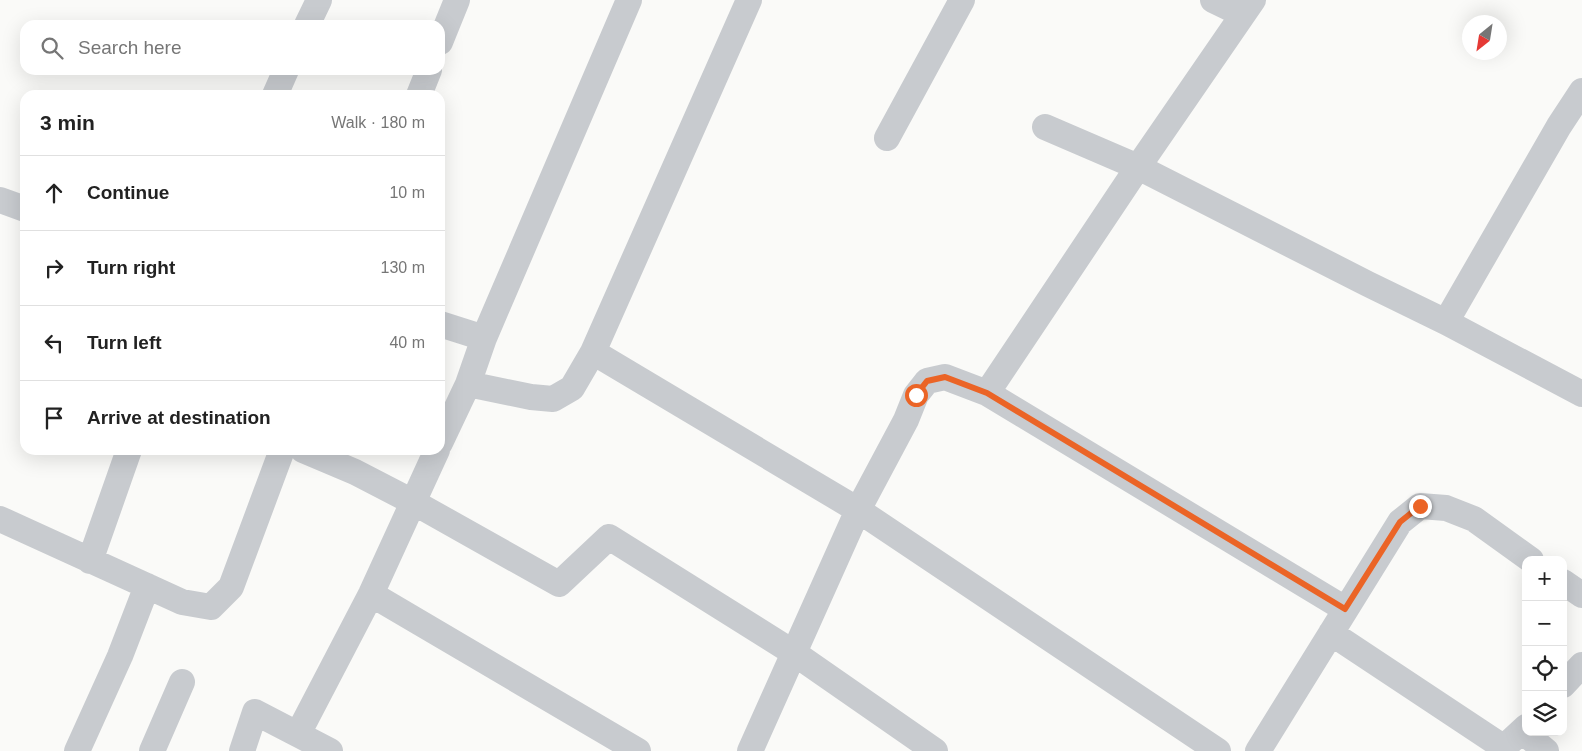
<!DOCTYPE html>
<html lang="en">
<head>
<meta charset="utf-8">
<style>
	:root { --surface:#fff; --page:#f6f6f6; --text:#222; --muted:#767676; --line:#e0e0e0 }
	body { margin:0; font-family:Helvetica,sans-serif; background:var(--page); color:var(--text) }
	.controls { position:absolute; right:15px; bottom:15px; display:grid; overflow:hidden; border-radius:10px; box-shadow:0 5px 20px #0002 }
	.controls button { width:45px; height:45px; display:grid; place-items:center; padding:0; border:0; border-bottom:1px solid var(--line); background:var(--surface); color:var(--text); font:25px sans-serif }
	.compass { position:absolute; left:1462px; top:15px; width:45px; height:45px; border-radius:50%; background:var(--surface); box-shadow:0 5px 20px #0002; rotate:210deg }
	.stop { position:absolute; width:15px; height:15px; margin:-11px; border:4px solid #eb6426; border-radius:50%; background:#fff }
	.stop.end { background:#eb6426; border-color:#fff; box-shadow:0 1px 5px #0008 }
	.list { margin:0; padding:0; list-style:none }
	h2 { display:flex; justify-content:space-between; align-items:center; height:65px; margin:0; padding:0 20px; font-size:21px }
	h2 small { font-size:16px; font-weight:400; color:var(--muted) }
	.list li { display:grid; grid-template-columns:32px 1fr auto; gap:15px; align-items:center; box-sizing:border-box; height:75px; padding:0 20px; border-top:1px solid var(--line) }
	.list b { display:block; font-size:19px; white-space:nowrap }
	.list em { font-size:16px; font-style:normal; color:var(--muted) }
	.icon { flex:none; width:28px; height:28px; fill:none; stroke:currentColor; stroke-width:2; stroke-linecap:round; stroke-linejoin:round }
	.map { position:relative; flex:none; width:1582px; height:751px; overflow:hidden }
	.search { position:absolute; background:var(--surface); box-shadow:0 5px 20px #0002; left:20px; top:20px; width:425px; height:55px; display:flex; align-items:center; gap:12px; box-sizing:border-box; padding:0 18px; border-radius:15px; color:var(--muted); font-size:19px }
	.panel { position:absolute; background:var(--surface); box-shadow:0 5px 20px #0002; left:20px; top:90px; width:425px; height:365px; border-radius:15px }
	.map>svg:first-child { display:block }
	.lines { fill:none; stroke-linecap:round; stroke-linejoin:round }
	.minor { stroke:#c8cbcf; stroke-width:26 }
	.route { stroke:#eb6426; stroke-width:6 }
</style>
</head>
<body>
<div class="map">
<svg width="1582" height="751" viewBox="0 0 1582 751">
	<rect width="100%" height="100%" fill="#fafaf8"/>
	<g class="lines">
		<!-- minor -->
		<path class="minor" d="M1213,0L1242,14
			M307,25L319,0
			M440,42L457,0
			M275,95L286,70
			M419,95L429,70
			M1045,127L1138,167L1368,284L1446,322L1582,394
			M887,138L962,0
			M0,200L25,209
			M1446,322L1559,126L1582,91
			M440,324L484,338
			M593,352L858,510L1218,751
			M468,384L531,397L553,399L572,388L593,352L749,0
			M987,393L1138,167L1253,0
			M440,443L468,384L484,338L629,0
			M303,450L355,472L413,502L559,584L609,537L794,653L935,751
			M0,519L182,602L211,607L231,587L282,450
			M90,561L129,450
			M1563,582L1582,595
			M371,594L638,751
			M1331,633L1503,747
			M1563,685L1582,665
			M1522,731L1546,751
			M298,734L371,594L437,450
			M77,751L120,656L147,586
			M152,751L182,682
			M242,751L255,712L330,751
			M750,751L858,510L906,420L916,395L927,381L945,377L987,393L1345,609
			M1258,751L1400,522L1420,506L1446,508L1474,519L1531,560
			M1500,751L1526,727"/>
	</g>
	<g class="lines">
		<!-- route -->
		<path class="route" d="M916,395L927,381L945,377L987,393L1345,609L1400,522L1420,506"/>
	</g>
</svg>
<div class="controls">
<button>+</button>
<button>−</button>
<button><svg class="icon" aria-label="locate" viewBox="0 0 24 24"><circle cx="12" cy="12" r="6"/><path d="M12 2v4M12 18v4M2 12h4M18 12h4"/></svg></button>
<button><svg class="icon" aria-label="layers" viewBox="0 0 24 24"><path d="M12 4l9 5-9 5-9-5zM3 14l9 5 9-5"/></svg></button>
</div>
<svg class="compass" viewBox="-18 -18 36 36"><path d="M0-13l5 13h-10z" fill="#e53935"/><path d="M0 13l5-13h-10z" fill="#767676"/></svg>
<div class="stop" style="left:916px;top:395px"></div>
<div class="stop end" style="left:1420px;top:506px"></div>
<div class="search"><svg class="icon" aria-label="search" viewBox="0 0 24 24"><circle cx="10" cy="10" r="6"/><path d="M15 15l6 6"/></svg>Search here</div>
<section class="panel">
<h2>3 min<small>Walk · 180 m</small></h2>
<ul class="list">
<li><svg class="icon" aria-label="ahead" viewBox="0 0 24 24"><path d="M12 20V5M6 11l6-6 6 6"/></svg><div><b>Continue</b></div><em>10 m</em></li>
<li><svg class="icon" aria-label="right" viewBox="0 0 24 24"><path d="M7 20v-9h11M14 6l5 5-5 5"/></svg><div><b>Turn right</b></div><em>130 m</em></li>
<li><svg class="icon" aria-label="left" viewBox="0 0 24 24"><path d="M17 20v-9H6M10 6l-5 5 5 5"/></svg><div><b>Turn left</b></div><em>40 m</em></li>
<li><svg class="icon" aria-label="arrive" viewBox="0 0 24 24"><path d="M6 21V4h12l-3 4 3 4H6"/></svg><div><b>Arrive at destination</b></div></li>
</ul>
</section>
</div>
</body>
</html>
